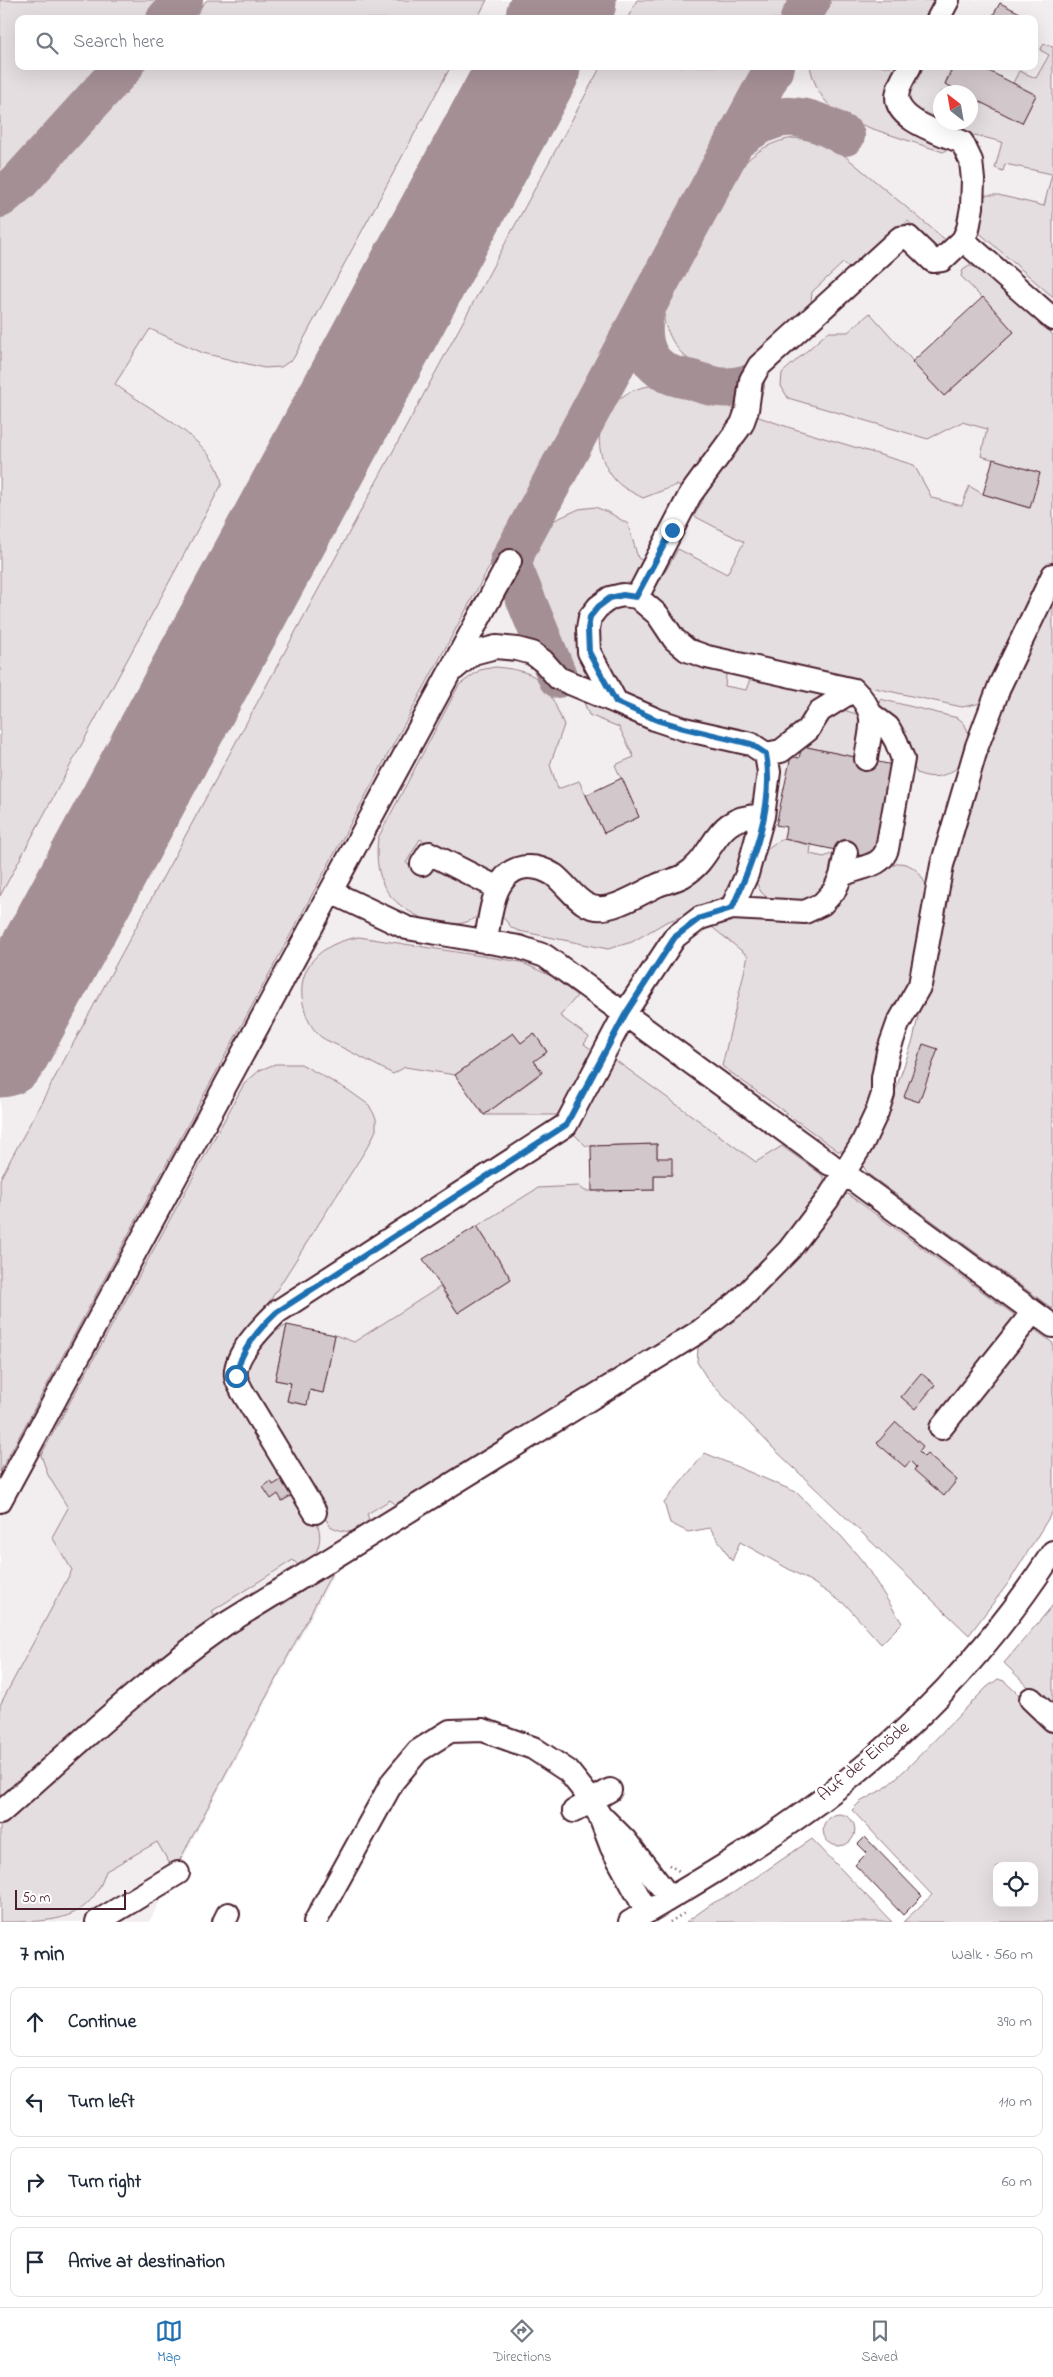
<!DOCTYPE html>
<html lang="en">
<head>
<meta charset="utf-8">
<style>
	:root { --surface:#fff; --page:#f6f6f7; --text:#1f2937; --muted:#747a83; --line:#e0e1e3; --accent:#1f6fb2 }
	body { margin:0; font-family:"Indie Flower",sans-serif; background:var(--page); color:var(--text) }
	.controls { position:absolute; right:15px; bottom:15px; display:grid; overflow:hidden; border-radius:10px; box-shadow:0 5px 20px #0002 }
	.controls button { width:45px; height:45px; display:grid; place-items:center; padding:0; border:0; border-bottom:1px solid var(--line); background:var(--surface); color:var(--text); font:25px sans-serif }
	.compass { position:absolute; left:933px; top:85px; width:45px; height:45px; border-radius:50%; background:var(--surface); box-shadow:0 5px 20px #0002; rotate:329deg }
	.scale { position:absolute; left:15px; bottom:12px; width:111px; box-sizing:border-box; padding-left:5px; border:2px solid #4a1f2b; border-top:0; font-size:14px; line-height:18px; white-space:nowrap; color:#4a1f2b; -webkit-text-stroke:4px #fff; paint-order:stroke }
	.stop { position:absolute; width:15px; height:15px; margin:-11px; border:4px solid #1f6fb2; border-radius:50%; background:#fff }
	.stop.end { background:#1f6fb2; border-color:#fff; box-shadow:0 1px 5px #0008 }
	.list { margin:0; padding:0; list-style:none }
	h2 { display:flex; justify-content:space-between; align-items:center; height:65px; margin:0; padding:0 20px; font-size:21px }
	h2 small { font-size:16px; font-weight:400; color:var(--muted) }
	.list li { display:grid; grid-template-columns:32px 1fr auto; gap:15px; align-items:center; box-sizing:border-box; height:70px; margin:0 10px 10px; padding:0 10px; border:1px solid var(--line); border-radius:10px }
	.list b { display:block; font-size:19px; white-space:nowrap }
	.list em { font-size:16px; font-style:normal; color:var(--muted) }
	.icon { flex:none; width:28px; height:28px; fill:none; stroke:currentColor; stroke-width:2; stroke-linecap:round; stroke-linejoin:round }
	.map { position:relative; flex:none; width:1053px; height:1922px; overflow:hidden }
	.search { position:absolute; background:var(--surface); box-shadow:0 5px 20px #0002; left:15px; right:15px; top:15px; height:55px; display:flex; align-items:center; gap:12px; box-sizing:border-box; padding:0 18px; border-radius:10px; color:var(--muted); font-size:19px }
	.sheet { height:385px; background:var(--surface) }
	nav { display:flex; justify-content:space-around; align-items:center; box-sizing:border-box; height:70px; border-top:1px solid var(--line); background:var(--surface); font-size:14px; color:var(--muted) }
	nav a { display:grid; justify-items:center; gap:2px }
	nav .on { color:var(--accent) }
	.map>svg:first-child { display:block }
	.built { fill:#f2eeef; fill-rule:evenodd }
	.green { fill:#e5dee0; stroke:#987e86; fill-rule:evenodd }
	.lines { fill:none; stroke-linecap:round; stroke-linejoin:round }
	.taxiway { stroke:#a48f95; stroke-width:40 }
	.runway { stroke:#a48f95; stroke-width:101 }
	.building { fill:#d2c7cb; stroke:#4a1f2b }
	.minor-casing { stroke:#4a1f2b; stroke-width:26 }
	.path { stroke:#4a1f2b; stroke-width:2.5; stroke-dasharray:1 4; stroke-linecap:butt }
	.minor { stroke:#fff; stroke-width:22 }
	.route { stroke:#1f6fb2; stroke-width:6 }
	.labels { text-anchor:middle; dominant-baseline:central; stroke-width:5; stroke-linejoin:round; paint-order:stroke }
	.street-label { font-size:18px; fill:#4a1f2b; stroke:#fff }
</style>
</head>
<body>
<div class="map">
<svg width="1053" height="1922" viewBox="0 0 1053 1922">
	<rect width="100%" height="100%" fill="#fff"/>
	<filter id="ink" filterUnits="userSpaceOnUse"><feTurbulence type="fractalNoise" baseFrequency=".02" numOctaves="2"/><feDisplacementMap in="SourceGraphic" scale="10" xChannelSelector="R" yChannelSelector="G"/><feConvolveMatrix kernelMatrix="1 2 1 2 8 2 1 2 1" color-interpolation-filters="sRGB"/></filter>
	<g filter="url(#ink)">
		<!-- built -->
		<path class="built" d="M0,0H1053V557L844,1189L363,1542L359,1555L336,1570L149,1922H0ZM19,19H1034V66H19ZM940,92H970V122H940Z"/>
		<!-- green -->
		<path class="green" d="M0,0H165L148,19H19V66H105L74,101L0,173Z
			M207,0H487L477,19H190Z
			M637,0H796L785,19H627Z
			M829,0H941L931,19H819Z
			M1044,44L1053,47V297L975,229L985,195H998L1044,206L1052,174L1005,164L1003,171L995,168L1002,142L975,135L969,138L910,110L907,87L919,66H952L945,84L962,92H940V122H970L971,97L1022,123L1036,95L1013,83L1019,71L1036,78L1049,55L1040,50Z
			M147,66H451L293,359L281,367L264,368L203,353L150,329L115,384C147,409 217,440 222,484L0,896V217L18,206L30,196Z
			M601,66H760L0,1472V1179Z
			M810,66H904L893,86L953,147L943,152C924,146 904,139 885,133C846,120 819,110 810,66Z
			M794,138L817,141L839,151L948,242L938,251L908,221L853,271L843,263L812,292L810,310C794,325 767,353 750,364C719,381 684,366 670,336C668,331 665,326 664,321C664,314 666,306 666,298L740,168C755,151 772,141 794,138Z
			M969,266H977L1053,335V560L983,701L977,704L962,707L700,650L654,601L585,610L607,690L574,677L547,613L532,565L541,535L553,521L579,509L595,507L610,513L628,524L638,558L665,572L678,549L727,574L744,542L694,516L704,498L677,485L643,498C632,492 619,487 612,476C579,432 615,379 668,386L791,428L914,465L932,498L962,506L969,486L983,494L1029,508L1040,473L981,456L987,429L962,422L928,439L788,398L781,386L782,373L828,332H848L870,313L944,396L1014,332L961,276L963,270Z
			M1053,591V1309L868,1174L863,1166V1160L894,1094L913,1040L943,900L983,753Z
			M628,604L721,666L726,675L725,686L746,690L750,679L756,675L821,690L824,697L820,705L779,743L685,722L623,696C611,672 580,631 610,609C614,606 623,606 628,604Z
			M495,667C544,671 546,684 564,725L550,765L558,789L579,781L604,833L639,817L615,765L634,757L619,727L589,715L580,693L755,757L759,772L756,793L751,802L691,861L600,902L558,872L504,870L486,876L420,839L406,863L422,873L429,861L487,890L480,914C454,939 396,914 383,884C377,869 376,854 378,838L459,685L480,670Z
			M880,699L958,718L964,723L971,738L964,763C948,775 936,781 917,773L878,706Z
			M840,709L860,715L859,758L802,746L821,723Z
			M756,828L732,887L723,897L703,909L666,922L632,942L608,949L519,931L512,928L501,915L507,886L535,874L611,914L734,829Z
			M784,839L811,845L810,854L824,857L836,852L833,874L819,891L804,901L772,902L761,892L755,880C761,859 762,847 784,839Z
			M899,863C916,864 923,877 929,892L912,984L872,1108L845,1151H838L722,1066L748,956L707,923L751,919H815L833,910L839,903L849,883Z
			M359,937L521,962L553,977L577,996L560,1016L589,1037L584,1044L598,1054L562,1120L558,1115H484L542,1073L534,1061L547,1051L534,1034L521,1043L513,1033L455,1075L405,1067L393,1074C376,1065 359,1056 341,1047C335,1044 327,1041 321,1037C314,1031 307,1020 305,1011C292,970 319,943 359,937Z
			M611,1057L756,1162L782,1146L822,1175L826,1181L824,1192L760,1266L710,1312L399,1507L390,1500L367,1514L371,1525C356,1533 345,1534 330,1526L247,1388L244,1372L262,1340L287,1325L275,1380L291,1383L287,1401L306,1405L310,1390L323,1393L335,1335L354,1342L440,1287L458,1313L511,1279L477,1226L538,1188L579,1186L585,1191H592L654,1190V1175H672L657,1158V1144L586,1146L570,1130Z
			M275,1064H301L348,1090L369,1105L376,1118V1130L370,1143L252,1329L238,1396L317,1523C324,1541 317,1558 301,1568L293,1560L212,1611L216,1620L214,1623L203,1626L132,1681L131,1688L0,1804V1705L72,1570L52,1537L68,1508L48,1475L41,1455L244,1084L260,1070Z
			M848,1194L1053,1343V1511L1009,1582L969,1635L774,1449L708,1380L697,1362L698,1348L703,1341L841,1196Z
			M705,1453L796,1492L842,1537L864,1563L902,1623L881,1644L846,1605L812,1582L740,1542L732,1561L710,1528L688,1532L670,1523L664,1503Z
			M333,1571L174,1871L157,1842L106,1871C90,1922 54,1922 0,1922V1823L13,1815L91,1749L98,1735L151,1688L267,1606L282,1605Z
			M1053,1605V1711L1004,1663Z
			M998,1679L1004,1681L1053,1726V1922H903L932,1895L852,1810L860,1802L885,1788L906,1769L987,1687ZM997,1866H1034V1903H997Z
			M823 1830a16 16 0 1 1 32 0a16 16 0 1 1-32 0Z
			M812,1839L892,1922H686L713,1903L733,1893Z"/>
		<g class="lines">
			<!-- taxiway -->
			<path class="taxiway" d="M166,19L183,0
				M800,19L811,0
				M738,139C778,108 802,112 845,136
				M0,198L18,183L124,66
				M644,314C641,334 643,358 662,370C670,376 683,378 692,380C712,387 725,390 745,385
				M558,678L510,561L775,66"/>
			<!-- runway -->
			<path class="runway" d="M556,19L566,0
				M0,1047L530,66"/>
		</g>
		<!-- building -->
		<path class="building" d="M1000,3L1026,16L1025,19H991Z
			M954,66H986L985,69L1036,95L1022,123L970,97V92H962L945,84Z
			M983,297L1014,332L944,396L912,362Z
			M993,459L1040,473L1030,508L983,494Z
			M802,746L893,765L873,858L784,839L786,827L776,825L791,756L799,758Z
			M622,778L639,817L604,833L586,795Z
			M513,1033L521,1043L534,1033L547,1052L534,1061L542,1072L484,1115L455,1075Z
			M923,1044L938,1049L919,1102L904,1097Z
			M657,1144V1158H672V1175H654V1190L592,1191L591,1146Z
			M477,1226L511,1279L458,1313L423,1259Z
			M287,1325L335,1335L323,1393L310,1390L307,1405L287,1401L291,1383L275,1380Z
			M921,1373L935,1385L915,1409L901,1397Z
			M896,1422L923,1446L919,1452L924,1457L927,1454L957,1480L944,1496L914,1470L916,1467L910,1461L905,1467L877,1443Z
			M286,1477L296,1493L282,1501L278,1494L271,1499L263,1487L271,1481L273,1485Z
			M865,1837L922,1896L903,1915L855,1865L867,1853L858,1844Z"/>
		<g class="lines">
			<defs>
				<path id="minor" d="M938,19L948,0
					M963,240L1053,319
					M637,597L690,495L742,424L747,410L751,380L759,366L900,238L908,237L933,261L942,260L963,240L968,229L972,207L973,180L971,161L962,142C942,133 890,120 898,91C900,82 906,74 910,66
					M454,669L473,653L496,647L517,649L532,653L543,661L558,678L616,702
					M766,754L781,751L808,730L820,711L854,690C880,715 870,727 866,759
					M422,864L429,853L498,888
					M841,876C857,866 881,869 887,849L903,759L896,741L888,727L872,715
					M331,892L407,928L519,947L545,956L830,1164
					M732,908L747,874L763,816
					M486,942C490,915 493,867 529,867C538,867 546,870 554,875C573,890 583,916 613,906C629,901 643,892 658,885C666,882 675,880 683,876C717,857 711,814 763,816L769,772L766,754L751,744L684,729L657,720L616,702L589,652L588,629L590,617L598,607L610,598L623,595L637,597L658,615L674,639L687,650L707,657L854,690
					M844,1173L1053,1326
					M941,1428L1033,1312
					M0,1501L510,561
					M315,1512L242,1391C240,1386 236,1381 236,1376C233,1355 264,1325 277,1312L566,1125L625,1013L675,937L700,918L732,908L805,912L822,904L834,891L841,876L846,852
					M1031,1699L1053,1720
					M574,1811L610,1790
					M0,1813C73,1749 144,1681 224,1625L700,1331L738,1302L789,1250L828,1199L862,1144L877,1112L883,1094V1078L888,1052L898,1024L920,985L942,865L977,746L1000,685L1053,575
					M605,1820L625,1840L670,1898
					M97,1922L178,1873
					M224,1922L228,1914
					M315,1922L393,1781L418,1751L450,1731L483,1730L533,1748L568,1771L584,1791L599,1814L612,1848L647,1912
					M630,1922C701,1880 775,1837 840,1786C923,1720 995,1642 1053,1552"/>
			</defs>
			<!-- minor casing -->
			<use href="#minor" class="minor-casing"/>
			<!-- path -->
			<path class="path" d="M669,1865L679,1871
				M670,1922L686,1912"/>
			<!-- minor -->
			<use href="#minor" class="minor"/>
		</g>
	</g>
	<g class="lines" filter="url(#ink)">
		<!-- route -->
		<path class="route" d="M236,1376C241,1349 258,1330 277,1312L566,1125L626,1013L675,937L700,918L732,908C753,862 775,805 766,754L751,744L684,728L657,720L616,702L589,652L588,629L590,617L598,607L610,598L623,595L636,597L672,530"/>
	</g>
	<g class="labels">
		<!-- street labels -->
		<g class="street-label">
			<text transform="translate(864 1762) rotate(-40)">Auf der Einöde</text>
		</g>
	</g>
</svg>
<div class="controls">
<button><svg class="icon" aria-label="locate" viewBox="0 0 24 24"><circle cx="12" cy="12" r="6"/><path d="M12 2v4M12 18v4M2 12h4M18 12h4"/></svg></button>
</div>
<svg class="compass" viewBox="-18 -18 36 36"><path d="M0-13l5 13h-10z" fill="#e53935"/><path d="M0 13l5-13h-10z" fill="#747a83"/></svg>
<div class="scale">50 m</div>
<div class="stop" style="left:236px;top:1376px"></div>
<div class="stop end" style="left:672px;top:530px"></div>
<div class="search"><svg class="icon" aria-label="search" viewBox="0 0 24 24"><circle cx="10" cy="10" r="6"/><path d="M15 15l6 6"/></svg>Search here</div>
</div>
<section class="sheet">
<h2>7 min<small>Walk · 560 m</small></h2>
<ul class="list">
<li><svg class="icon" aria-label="ahead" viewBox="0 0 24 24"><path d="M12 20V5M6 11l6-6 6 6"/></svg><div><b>Continue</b></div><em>390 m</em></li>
<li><svg class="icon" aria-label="left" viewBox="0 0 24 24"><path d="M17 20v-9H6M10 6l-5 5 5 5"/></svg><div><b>Turn left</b></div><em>110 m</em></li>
<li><svg class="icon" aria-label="right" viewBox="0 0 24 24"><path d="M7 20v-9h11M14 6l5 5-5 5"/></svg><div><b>Turn right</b></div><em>60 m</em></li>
<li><svg class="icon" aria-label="arrive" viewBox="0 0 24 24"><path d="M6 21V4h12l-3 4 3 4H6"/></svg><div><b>Arrive at destination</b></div></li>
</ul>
</section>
<nav>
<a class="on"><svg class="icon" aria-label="map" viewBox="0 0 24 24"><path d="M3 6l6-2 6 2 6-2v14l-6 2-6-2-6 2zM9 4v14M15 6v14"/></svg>Map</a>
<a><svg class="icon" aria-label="directions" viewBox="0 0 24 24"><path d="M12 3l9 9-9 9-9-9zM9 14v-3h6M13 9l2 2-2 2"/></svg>Directions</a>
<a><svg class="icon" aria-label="saved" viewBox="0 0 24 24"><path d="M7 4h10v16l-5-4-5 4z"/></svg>Saved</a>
</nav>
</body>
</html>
